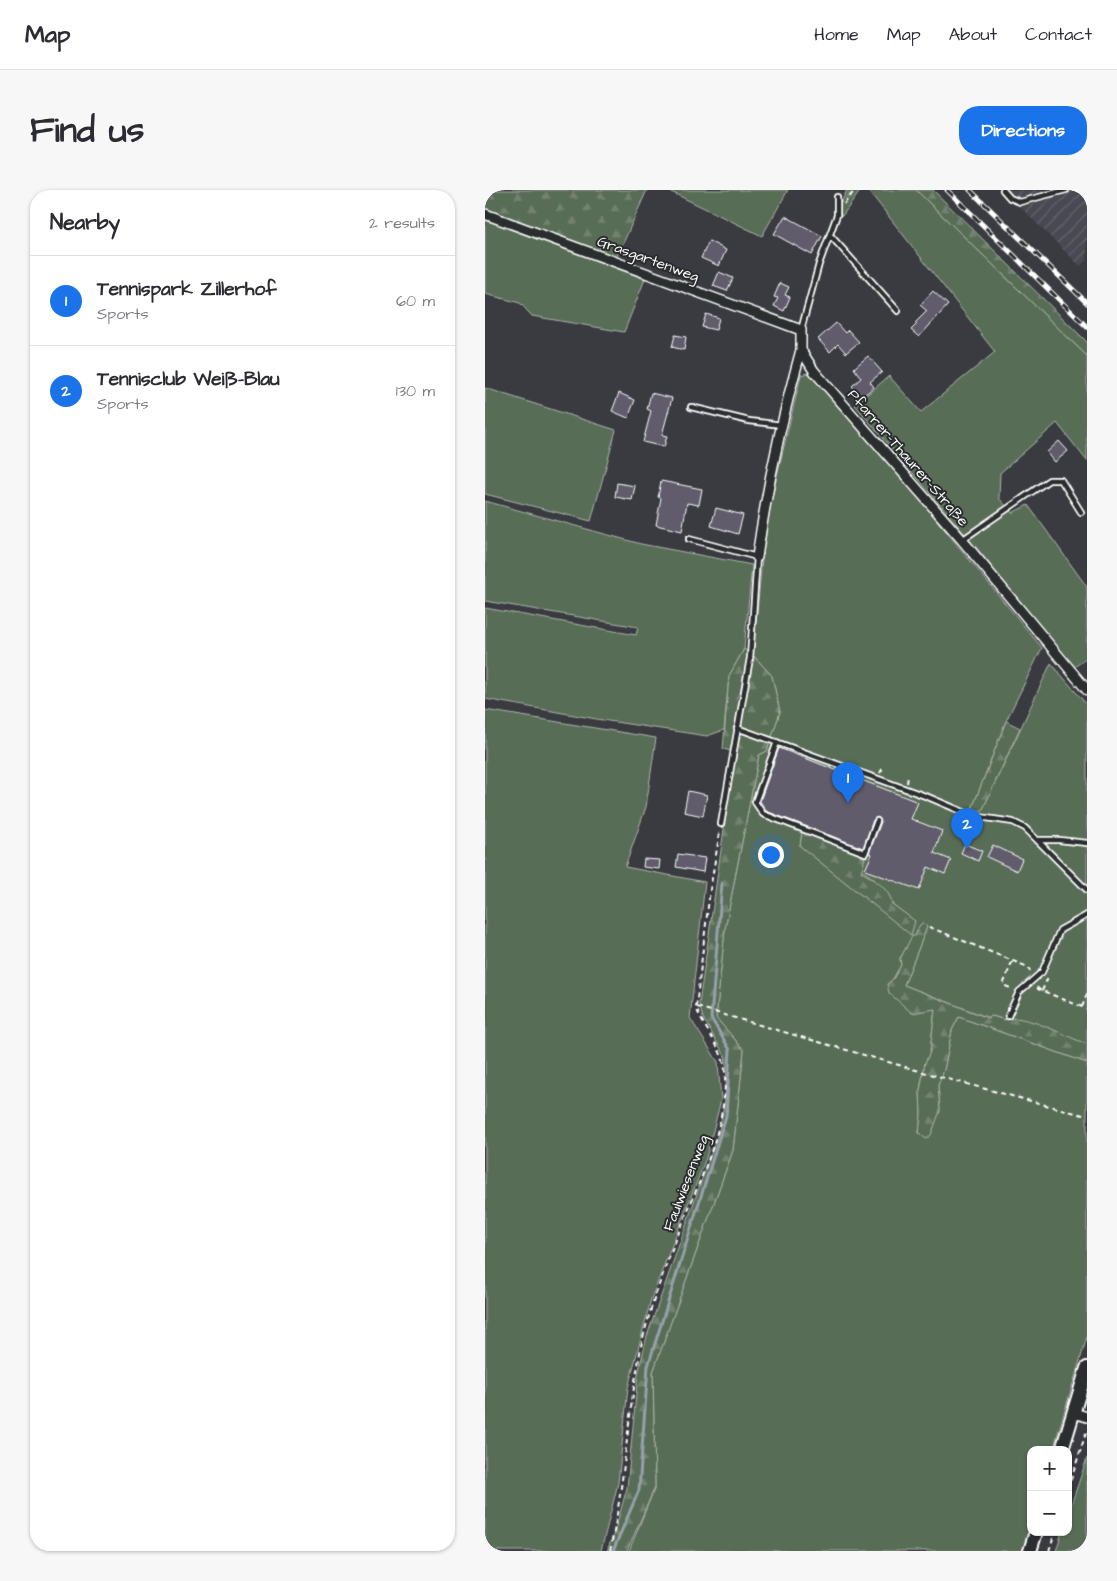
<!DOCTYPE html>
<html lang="en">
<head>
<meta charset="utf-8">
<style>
	:root { --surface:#fff; --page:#f7f7f7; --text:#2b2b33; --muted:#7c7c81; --line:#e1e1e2; --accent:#1a73e8 }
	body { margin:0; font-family:"Architects Daughter",sans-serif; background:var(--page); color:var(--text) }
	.controls { position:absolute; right:15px; bottom:15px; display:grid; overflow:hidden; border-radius:10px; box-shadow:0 1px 4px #0004 }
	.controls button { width:45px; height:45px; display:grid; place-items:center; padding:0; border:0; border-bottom:1px solid var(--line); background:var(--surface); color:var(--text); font:25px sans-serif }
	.you { position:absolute; left:285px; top:664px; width:18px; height:18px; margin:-12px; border:4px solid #fff; border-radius:50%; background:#1a73e8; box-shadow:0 0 0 8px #1a73e833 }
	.badge { display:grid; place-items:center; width:32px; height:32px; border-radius:50%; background:var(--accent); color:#fff; font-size:16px; font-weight:700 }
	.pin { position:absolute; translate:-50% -41px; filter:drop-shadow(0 1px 2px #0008) }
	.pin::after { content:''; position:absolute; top:26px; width:18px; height:15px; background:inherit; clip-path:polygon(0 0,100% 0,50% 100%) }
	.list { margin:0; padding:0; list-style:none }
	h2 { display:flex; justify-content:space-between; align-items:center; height:65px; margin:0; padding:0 20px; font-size:21px }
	h2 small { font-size:16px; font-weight:400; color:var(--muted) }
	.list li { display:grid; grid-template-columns:32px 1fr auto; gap:15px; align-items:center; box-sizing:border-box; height:90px; padding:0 20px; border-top:1px solid var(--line) }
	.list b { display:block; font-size:19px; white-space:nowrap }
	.list p { margin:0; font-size:16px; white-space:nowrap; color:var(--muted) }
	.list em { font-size:16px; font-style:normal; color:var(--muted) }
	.map { position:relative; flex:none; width:602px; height:1361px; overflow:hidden; border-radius:20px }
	header { display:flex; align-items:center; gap:30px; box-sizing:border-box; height:70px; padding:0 25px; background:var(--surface); border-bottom:1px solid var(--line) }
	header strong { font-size:24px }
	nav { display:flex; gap:28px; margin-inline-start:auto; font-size:18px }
	.intro { display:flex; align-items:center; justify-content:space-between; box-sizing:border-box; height:120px; padding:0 30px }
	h1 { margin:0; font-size:35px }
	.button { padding:12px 22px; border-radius:20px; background:var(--accent); color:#fff; font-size:18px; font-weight:700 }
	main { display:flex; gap:30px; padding:0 30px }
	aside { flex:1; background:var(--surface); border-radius:20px; box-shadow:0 1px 4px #0004 }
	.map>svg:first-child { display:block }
	.industrial { fill:url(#industrial-furrows) }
	.green { fill:#596d57; stroke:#acb6ab; fill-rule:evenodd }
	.forest { fill:url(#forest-firs); stroke:#acb6ab }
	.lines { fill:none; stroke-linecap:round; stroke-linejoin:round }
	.stream { stroke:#97a1ac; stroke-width:3 }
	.building { fill:#605b6c; stroke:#fff }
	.lane-casing { stroke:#fff; stroke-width:8 }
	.street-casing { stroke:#fff; stroke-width:12 }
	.secondary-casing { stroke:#fff; stroke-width:16 }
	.path { stroke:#fff; stroke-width:2; stroke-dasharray:5 4; stroke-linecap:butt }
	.lane { stroke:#2a2d2e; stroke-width:4.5 }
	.street { stroke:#2a2d2e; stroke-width:9 }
	.secondary { stroke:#2a2d2e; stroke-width:12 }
	.rail-casing { stroke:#fff; stroke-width:5 }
	.rail { stroke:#2a2d2e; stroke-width:3; stroke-dasharray:9; stroke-linecap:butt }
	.labels { text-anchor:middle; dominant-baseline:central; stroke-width:4; stroke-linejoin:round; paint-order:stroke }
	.street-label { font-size:15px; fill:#fff; stroke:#2a2d2e }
</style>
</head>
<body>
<header>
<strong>Map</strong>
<nav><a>Home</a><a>Map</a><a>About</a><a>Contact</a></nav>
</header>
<div class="intro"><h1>Find us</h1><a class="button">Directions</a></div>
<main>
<aside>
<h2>Nearby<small>2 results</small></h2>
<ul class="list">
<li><span class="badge">1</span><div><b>Tennispark Zillerhof</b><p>Sports</p></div><em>60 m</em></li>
<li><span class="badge">2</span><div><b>Tennisclub Weiß-Blau</b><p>Sports</p></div><em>130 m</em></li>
</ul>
</aside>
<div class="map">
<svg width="602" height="1361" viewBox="0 0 602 1361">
	<defs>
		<pattern id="industrial-furrows" width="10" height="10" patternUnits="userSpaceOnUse" patternTransform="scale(1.25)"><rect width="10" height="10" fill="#494952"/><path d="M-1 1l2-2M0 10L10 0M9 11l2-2" fill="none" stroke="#64646c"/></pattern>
		<pattern id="forest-firs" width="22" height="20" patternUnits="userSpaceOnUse" patternTransform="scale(1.25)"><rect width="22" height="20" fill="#596d57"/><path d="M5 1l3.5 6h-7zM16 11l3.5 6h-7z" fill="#728370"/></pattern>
	</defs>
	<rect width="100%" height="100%" fill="#3a3b41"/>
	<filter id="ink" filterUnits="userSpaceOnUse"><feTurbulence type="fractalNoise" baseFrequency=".02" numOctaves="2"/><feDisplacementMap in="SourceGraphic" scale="10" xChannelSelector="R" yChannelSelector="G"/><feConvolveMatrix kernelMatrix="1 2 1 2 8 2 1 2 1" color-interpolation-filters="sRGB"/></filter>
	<g filter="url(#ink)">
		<!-- industrial -->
		<path class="industrial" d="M518,0H602V70L595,76Z"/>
		<!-- green -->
		<path class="green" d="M182,0H303L277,46Z
			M383,0H431L602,166V271L572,233L515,283L514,308L527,323L543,315L602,397V468L588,478L491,357L370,215L404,186L436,222L510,162Z
			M0,30L160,89L139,142L47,126L35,113L0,104Z
			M329,181L557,458L521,531L487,619L497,621L566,473L602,515V854L507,826L504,828L419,795L442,737L435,735L430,746L415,768L416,775L408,789L418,814L427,823L450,818L445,862L440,873L435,900L436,924L434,943L455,921L453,895L459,880L467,840L474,827L602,873V1147L568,1260H546V1335L538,1361H144L170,1297L168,1182L248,960L259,860L231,828L240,739L274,565L282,561L295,522L287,486L268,465L277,369L286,311L316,185ZM317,642L388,688L407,714L429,731L426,744L315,656Z
			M0,198L131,240L106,331L0,304Z
			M0,311L156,354L267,375L259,459L244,486L239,540L222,546L117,530L0,509V418L151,445L153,437L0,411Z
			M0,520L171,548L161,617L140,677L220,692L205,828L233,872L236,910L221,968L166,1109L143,1198L133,1293L116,1361H0Z
			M602,1268V1361H571L577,1342H583V1324Z"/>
		<!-- forest -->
		<path class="forest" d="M0,0H162L131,69L0,21Z
			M362,0H376L357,26L353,19Z
			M431,0H448L602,152V166Z
			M259,459L268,465L287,486L295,522L282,561L274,565L240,739L231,828L259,860L248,960L168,1182L170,1297L142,1361H122L130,1340L142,1298L153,1184L162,1146L234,941L240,910L242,881L240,866L218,828L214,814L250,562L238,559L244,486Z
			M521,531L535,538L497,621L487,619Z
			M317,642L369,662L380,668L376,682C388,688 405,699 407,714L430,731L426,745L315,656Z
			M438,733L442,737L419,795L503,828L507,826L520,830C537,821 583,848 602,854V873L474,827L467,840L459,880L453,895L455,921L446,945L441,949L434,943L436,924L435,900L440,873L445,862L450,819L427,823L404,803L402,794L408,789L416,775L415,769L427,746H430L435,735Z"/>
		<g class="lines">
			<!-- stream -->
			<path class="stream" d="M128,1361L154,1300L163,1176L241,926L245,860L226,828L237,693"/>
		</g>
		<!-- building -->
		<path class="building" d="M300,26L337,46L327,65L289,44Z
			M224,51L241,60L234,76L216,68Z
			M234,82L248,88L242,101L228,96Z
			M295,93L304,97L300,105L305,107L299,121L289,116L293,108L289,107Z
			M448,101L463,115L434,147L426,140L432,134L430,133L442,121L435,115Z
			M221,124L234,128L231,140L217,137Z
			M351,133L360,143L363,140L374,152L361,163L353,154L345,162L333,149Z
			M190,145L201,147L199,160L187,157Z
			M383,166L397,182L385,192L389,197L377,207L367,196L376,188L369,178Z
			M134,203L150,210L143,228L127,221Z
			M166,203L187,208L177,245L182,246L179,257L158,252L166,221L162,219Z
			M574,251L583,261L570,272L562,262Z
			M176,291L217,299L214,315L202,313L197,341L171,335L176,308L173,307Z
			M132,293L150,296L147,310L130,307Z
			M231,318L258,325L253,344L226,336Z
			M294,558L433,612L426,629L457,641L449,663L466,670L460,684L443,677L434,700L380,680L387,664L384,663L396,632L395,629L393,627L388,630L378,658L281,621L275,611Z
			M203,601L222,605L218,626L199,622Z
			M480,654L497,661L493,671L476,663Z
			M508,655L537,669L532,681L502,667Z
			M193,664L220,668L218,682L191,677Z
			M159,669L175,670L174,679L158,677Z"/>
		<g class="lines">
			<defs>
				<path id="lane" d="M518,0L525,8L535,12L581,0
					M345,45L413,121
					M316,140L334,74L352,25V7
					M206,217L264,231L297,235
					M204,349L272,367L265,468L236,634
					M477,350L564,290H576L596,322
					M252,538L443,607L488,626L528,632L540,638L602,700
					M292,552L270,612L278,624L380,663L392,631
					M552,650H574L602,653
					M523,826L534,802L557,782L575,740L602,725"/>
				<path id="street" d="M0,24L316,140V160L329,181L477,350L602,500
					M272,367C282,297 297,227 316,160
					M589,1223L602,1227"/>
				<path id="secondary" d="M577,1260L602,1178
					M545,1361L551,1342"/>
			</defs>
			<!-- lane casing -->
			<use href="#lane" class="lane-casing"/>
			<!-- street casing -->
			<use href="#street" class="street-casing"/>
			<!-- secondary casing -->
			<use href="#secondary" class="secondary-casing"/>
			<!-- path -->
			<path class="path" d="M359,14L370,0
				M395,583L399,576
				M422,593L423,586
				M444,737L543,777L545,781
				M527,772L518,795L528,799
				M552,797L553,799L602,819
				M557,801L563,787
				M212,817L452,886L602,926
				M597,817L602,804
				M583,1299L602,1240
				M125,1361C138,1303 141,1244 151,1185C154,1172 155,1158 159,1144C169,1104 185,1065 200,1027C219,981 242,933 240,882C239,858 218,839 211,817L225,700L235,641
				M564,1361L570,1342"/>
			<!-- lane -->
			<use href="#lane" class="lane"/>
			<!-- street -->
			<use href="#street" class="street"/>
			<!-- secondary -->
			<use href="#secondary" class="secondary"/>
			<defs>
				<path id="rail" d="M462,0L602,137
					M485,0L602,113"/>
			</defs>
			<!-- rail casing -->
			<use href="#rail" class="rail-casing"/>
			<!-- rail -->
			<use href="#rail" class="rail"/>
		</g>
	</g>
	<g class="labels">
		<!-- street labels -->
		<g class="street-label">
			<text transform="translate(163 69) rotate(20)">Grasgartenweg</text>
			<text transform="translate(423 268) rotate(49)">Pfarrer-Thaurer-Straße</text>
			<text transform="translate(201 993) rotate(-69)">Faulwiesenweg</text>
		</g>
	</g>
</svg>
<div class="controls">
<button>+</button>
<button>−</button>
</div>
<div class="you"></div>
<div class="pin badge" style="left:363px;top:613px">1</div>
<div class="pin badge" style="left:482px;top:659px">2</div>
</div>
</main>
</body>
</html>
